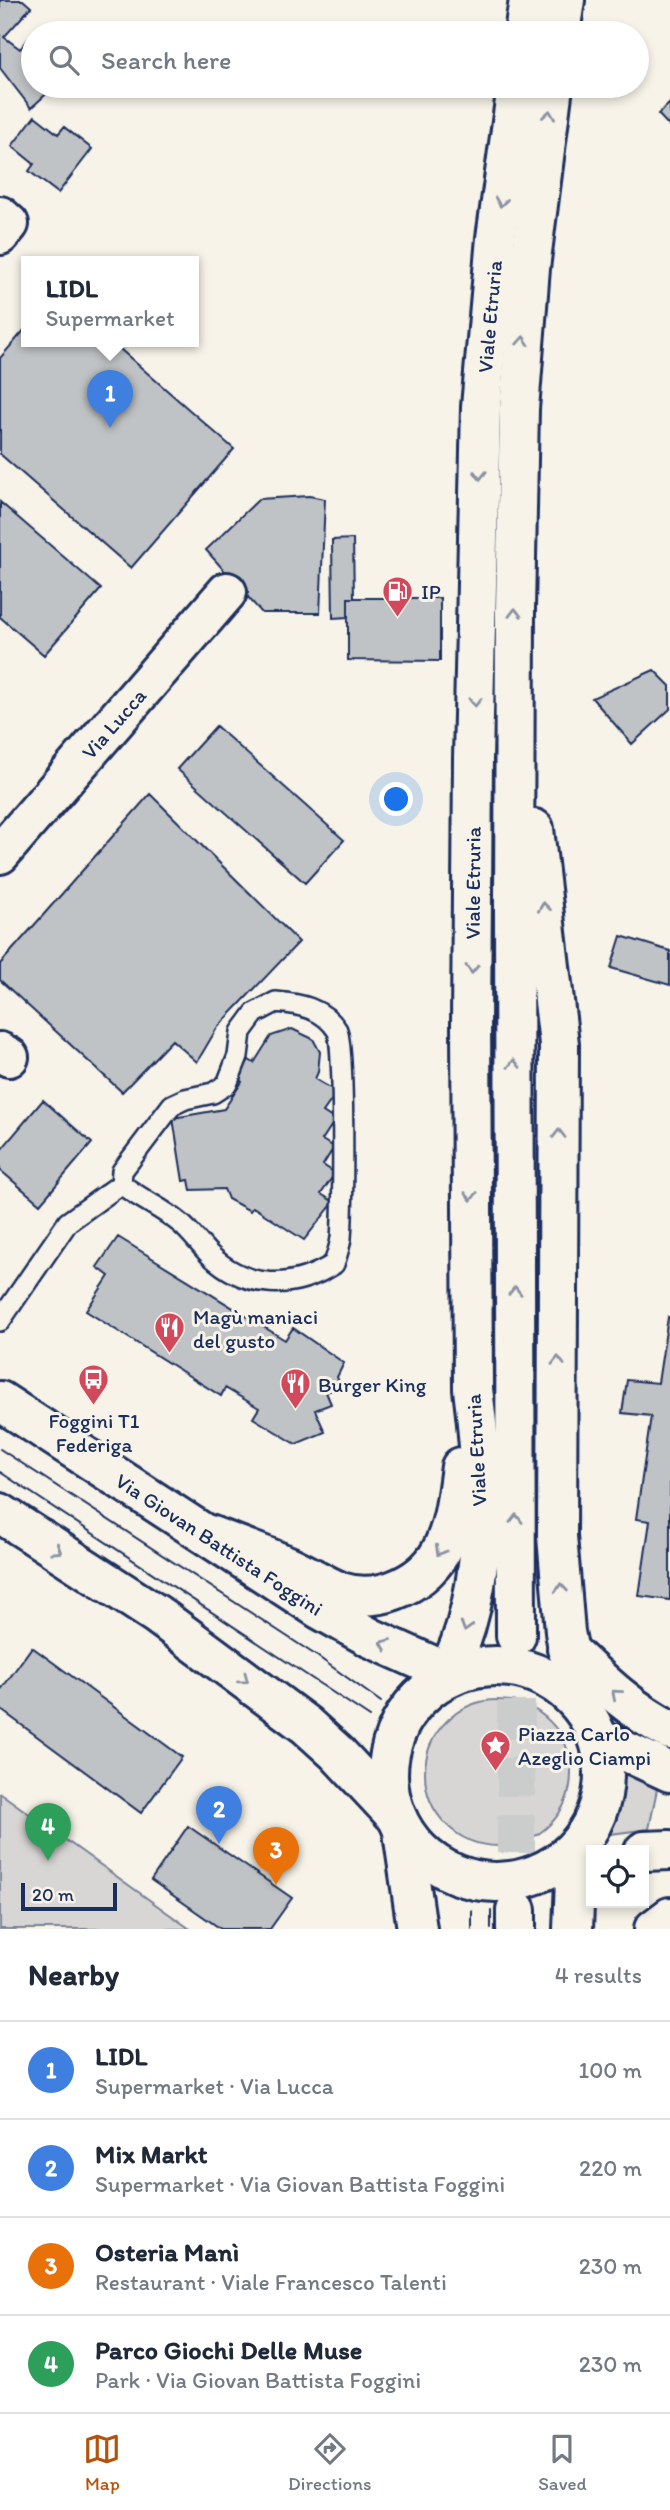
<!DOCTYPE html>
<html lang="en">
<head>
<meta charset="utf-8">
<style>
	:root { --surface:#fff; --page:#f2f2f3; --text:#1f2937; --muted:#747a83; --line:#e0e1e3; --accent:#b45309 }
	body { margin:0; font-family:Itim,sans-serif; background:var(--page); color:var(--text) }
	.controls { position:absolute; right:21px; bottom:21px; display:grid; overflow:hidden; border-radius:0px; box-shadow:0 4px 10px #0003 }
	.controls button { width:63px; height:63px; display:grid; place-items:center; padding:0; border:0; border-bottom:2px solid var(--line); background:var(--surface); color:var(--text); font:35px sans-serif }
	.scale { position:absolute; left:21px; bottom:18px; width:96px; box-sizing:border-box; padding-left:7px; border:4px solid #1b2f5e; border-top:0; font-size:19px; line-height:24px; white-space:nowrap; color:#1b2f5e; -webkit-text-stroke:5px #f7f3e8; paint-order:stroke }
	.you { position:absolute; left:397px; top:800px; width:24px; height:24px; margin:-18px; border:5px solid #fff; border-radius:50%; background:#1a73e8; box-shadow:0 0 0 10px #1a73e833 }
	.badge { display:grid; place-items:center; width:46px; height:46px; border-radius:50%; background:var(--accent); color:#fff; font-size:23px; font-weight:700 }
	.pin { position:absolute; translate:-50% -58px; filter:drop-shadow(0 2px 4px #0008) }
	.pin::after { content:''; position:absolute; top:37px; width:24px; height:21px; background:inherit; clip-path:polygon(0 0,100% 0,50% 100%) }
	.popup { position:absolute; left:21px; top:256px; width:178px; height:91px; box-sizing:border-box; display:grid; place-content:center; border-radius:0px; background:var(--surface); filter:drop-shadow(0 2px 5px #0005); font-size:23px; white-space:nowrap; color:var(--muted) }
	.popup b { font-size:26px; color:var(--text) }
	.popup::after { content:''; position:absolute; left:50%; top:100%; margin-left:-14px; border:14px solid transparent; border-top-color:var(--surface) }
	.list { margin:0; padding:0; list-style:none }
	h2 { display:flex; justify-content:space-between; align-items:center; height:91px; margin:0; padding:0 28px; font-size:30px }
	h2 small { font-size:23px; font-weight:400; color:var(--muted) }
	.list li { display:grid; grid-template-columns:46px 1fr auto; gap:21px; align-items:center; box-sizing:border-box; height:98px; padding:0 28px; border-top:2px solid var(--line) }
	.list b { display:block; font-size:26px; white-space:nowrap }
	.list p { margin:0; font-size:23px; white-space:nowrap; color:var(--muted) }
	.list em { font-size:23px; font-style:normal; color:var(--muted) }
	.icon { flex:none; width:38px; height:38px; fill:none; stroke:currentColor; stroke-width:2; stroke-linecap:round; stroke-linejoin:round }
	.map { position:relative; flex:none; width:670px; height:1929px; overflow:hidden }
	.search { position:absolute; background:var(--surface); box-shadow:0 4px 10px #0003; left:21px; right:21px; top:21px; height:77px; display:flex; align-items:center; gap:18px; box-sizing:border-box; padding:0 24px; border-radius:38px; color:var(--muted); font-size:26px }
	.sheet { height:483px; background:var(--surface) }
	nav { display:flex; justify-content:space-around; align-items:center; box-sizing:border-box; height:98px; border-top:2px solid var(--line); background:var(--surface); font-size:19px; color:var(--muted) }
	nav a { display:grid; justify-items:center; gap:4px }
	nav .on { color:var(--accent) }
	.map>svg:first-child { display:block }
	.green { fill:#d7d6d4; stroke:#798299; stroke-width:2 }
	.building { fill:#c0c3c5; stroke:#1b2f5e; stroke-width:2 }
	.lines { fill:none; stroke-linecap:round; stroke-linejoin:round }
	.primary-tunnel { stroke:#cbcccc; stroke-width:38; stroke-dasharray:38 19; stroke-linecap:butt }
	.service-casing { stroke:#1b2f5e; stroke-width:24 }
	.minor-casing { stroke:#1b2f5e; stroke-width:44 }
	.tertiary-casing { stroke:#1b2f5e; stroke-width:44 }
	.secondary-casing { stroke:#1b2f5e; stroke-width:44 }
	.primary-casing { stroke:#1b2f5e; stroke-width:44 }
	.service { stroke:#f7f3e8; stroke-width:19 }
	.minor { stroke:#f7f3e8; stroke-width:38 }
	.tertiary { stroke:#f7f3e8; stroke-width:38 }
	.secondary { stroke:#f7f3e8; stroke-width:38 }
	.primary { stroke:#f7f3e8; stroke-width:38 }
	.tram { stroke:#1b2f5e; stroke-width:2 }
	.oneway { stroke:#8991a3 }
	.labels { text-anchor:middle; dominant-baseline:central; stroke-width:6; stroke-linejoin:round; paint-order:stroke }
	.street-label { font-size:21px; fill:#1b2f5e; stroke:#f7f3e8 }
	.poi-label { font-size:21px; fill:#1b2f5e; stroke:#f7f3e8; text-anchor:start }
</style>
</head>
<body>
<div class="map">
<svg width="670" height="1929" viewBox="0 0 670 1929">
	<rect width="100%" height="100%" fill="#f7f3e8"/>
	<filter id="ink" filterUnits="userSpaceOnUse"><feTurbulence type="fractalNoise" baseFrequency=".0143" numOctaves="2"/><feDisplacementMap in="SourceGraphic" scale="14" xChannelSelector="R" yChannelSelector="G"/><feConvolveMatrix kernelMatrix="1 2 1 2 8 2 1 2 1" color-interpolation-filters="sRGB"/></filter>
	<g filter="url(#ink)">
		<!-- green -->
		<path class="green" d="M425 1773a73 73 0 1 1 146 0a73 73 0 1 1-146 0Z
			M623,1771L657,1789L649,1829L610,1834L621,1791Z
			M0,1793L190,1929H0Z"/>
		<!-- building -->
		<path class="building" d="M0,0H23L31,7L4,37L20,49L33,34V86H55L31,108L0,68Z
			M670,103V127L658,114Z
			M35,116L58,134L64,127L92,149L58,193L29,171L34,164L12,146Z
			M26,328V342H112L234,449L131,568L0,454V358Z
			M309,496L325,499L320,613H262L206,550L259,499Z
			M0,502L101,589L44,655L0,617Z
			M353,539L354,598H348V617L333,618L332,540Z
			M348,598H440V661L348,660Z
			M654,670L670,686V709L632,744L592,698Z
			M216,726L344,840L305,883L177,769Z
			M150,794L299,942L217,1028L197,1062L172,1040L122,1092L0,980V964Z
			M621,936L670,951V985L611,968Z
			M292,1029L313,1039L320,1052L318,1072L315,1079L337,1092L323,1112L335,1120L322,1140L334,1147L323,1165L335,1173L321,1194L334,1202L304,1240L253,1207L250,1211L228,1199L224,1189L191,1190L189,1180L183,1181L173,1118L224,1109L242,1082L237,1077L249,1060L254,1063L271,1036Z
			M43,1100L92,1143L40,1204L0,1170V1151Z
			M118,1237L285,1340L293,1328L344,1363L337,1377L341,1387L326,1392L331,1404L315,1410L325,1432L296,1444L253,1418L259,1408L225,1388L221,1396L86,1311L109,1276L97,1267Z
			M668,1317L670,1318V1600L639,1596L650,1521L636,1519L651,1416L622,1413L627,1380L658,1383Z
			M32,1647L182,1757L141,1813L0,1709V1691Z
			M188,1826L292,1898L270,1929H221L151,1880Z"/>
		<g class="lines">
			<!-- primary-tunnel -->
			<path class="primary-tunnel" d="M516,1910V1636"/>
			<defs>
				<path id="service" d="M276,1002C299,1004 323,1008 337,1030C345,1043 343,1213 341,1238C340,1246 337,1255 334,1264C293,1290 247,1290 210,1255C200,1245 191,1232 180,1223C162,1208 140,1199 121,1184L122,1171L172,1105L185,1099L213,1093L227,1084L238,1056L241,1032L255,1013Z
					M0,1321L68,1222L121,1184"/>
				<g id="minor">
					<path d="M0,216L9,224L0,235"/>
					<path id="s1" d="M0,854L227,592"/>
					<path d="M0,1052L9,1057"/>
				</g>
				<path id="tertiary" d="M567,1649C600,1680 630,1710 670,1730
					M599,1739L670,1772
					M644,1851L670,1850
					M654,1929L670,1917"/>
				<g id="secondary">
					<path id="s2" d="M0,1401L321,1610L371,1638L429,1664L445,1677"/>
					<path d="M0,1513L156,1614L306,1725L337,1753L393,1813"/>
				</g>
				<g id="primary">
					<path d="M524,33L529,0"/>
					<path d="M560,33L565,0"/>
					<path d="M534,829L559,1044L557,1536L565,1632L579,1704"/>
					<path d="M209,1535C236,1545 262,1555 289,1566C307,1574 323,1585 341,1592C380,1605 428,1582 444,1545C455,1521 457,1494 461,1467"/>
					<path d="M516,1636L514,912L515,609L519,409L530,268L553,86"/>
					<circle cx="496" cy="1774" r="108"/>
					<path id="s3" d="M445,1677C490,1596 485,1479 473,1389L471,1024L473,759L481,407L496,238L517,86"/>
					<path d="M403,1832L417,1929"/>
					<path d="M570,1854L575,1880L573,1929"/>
					<path d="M516,1910V1929"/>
				</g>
			</defs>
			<!-- service casing -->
			<use href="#service" class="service-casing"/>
			<!-- minor casing -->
			<use href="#minor" class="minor-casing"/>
			<!-- tertiary casing -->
			<use href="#tertiary" class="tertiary-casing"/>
			<!-- secondary casing -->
			<use href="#secondary" class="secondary-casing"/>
			<!-- primary casing -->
			<use href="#primary" class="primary-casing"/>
			<!-- service -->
			<use href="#service" class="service"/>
			<!-- minor -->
			<use href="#minor" class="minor"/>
			<!-- tertiary -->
			<use href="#tertiary" class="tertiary"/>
			<!-- secondary -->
			<use href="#secondary" class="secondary"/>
			<!-- primary -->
			<use href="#primary" class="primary"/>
			<!-- tram -->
			<path class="tram" d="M0,1449L317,1656L381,1702
				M0,1472L370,1717
				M472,1911V1929
				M491,1929V1911"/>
		</g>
		<!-- one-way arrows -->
		<defs><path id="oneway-chevron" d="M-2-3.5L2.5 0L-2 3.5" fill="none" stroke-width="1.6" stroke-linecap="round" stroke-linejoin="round" transform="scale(1.75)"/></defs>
		<g class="oneway">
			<use href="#oneway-chevron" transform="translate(549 115) rotate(-82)"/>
			<use href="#oneway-chevron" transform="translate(501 202) rotate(98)"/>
			<use href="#oneway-chevron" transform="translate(523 341) rotate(-86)"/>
			<use href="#oneway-chevron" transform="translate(480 475) rotate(91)"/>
			<use href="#oneway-chevron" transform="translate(515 613) rotate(-90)"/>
			<use href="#oneway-chevron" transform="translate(475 702) rotate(91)"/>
			<use href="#oneway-chevron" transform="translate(544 907) rotate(-97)"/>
			<use href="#oneway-chevron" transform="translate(472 969) rotate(91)"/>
			<use href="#oneway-chevron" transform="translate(514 1064) rotate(-90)"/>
			<use href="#oneway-chevron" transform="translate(559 1134) rotate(-90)"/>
			<use href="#oneway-chevron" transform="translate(471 1196) rotate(90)"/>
			<use href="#oneway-chevron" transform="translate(515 1291) rotate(-90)"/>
			<use href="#oneway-chevron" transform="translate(558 1361) rotate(-90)"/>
			<use href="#oneway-chevron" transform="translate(516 1519) rotate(-90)"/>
			<use href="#oneway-chevron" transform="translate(57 1550) rotate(33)"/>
			<use href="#oneway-chevron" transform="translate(440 1551) rotate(120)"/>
			<use href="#oneway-chevron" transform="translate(561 1588) rotate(-95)"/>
			<use href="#oneway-chevron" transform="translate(466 1627) rotate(107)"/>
			<use href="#oneway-chevron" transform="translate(385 1644) rotate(-157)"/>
			<use href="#oneway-chevron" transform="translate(244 1679) rotate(37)"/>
			<use href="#oneway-chevron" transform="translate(616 1694) rotate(-139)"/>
		</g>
	</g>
	<!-- icons -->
	<defs>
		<symbol id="fuel-pin" viewBox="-11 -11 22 30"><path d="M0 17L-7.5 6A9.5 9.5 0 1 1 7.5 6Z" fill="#d1495b" stroke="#f7f3e8"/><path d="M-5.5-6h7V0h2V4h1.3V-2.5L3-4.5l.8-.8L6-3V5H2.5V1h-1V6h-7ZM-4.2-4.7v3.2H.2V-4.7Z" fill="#fff"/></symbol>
		<symbol id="restaurant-pin" viewBox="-11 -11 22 30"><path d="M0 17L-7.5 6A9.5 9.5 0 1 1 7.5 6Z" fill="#d1495b" stroke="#f7f3e8"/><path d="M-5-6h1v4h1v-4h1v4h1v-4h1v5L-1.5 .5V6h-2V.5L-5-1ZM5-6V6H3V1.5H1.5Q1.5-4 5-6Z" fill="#fff"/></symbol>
		<symbol id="bus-pin" viewBox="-11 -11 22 30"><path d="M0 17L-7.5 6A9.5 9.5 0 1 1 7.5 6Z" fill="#d1495b" stroke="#f7f3e8"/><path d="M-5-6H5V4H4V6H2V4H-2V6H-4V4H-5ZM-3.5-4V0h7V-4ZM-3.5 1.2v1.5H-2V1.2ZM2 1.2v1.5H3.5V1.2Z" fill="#fff"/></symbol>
		<symbol id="sight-pin" viewBox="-11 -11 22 30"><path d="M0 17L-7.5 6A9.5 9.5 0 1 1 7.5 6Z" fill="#d1495b" stroke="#f7f3e8"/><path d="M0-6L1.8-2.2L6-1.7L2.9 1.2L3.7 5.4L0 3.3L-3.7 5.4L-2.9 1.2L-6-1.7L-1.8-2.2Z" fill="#fff"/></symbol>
	</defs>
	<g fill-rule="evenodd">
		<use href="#fuel-pin" x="380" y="574" width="35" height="47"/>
		<use href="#restaurant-pin" x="152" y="1310" width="35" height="47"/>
		<use href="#bus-pin" x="76" y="1362" width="35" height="47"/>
		<use href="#restaurant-pin" x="278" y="1366" width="35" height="47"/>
		<use href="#sight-pin" x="478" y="1728" width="35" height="47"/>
	</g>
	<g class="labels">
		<!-- street labels -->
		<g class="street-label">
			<text stroke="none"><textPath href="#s3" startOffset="1367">Viale Etruria</textPath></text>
			<text stroke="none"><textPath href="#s1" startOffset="173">Via Lucca</textPath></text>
			<text stroke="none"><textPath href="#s3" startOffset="800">Viale Etruria</textPath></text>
			<text transform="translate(476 1450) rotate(-93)">Viale Etruria</text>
			<text stroke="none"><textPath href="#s2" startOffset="262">Via Giovan Battista Foggini</textPath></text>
		</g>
		<!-- poi labels -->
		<g class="poi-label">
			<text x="421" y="591">IP</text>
			<text x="193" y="1316">Magù maniaci<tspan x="193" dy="24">del gusto</tspan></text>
			<text x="318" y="1384">Burger King</text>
			<text x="94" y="1420" text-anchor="middle">Foggini T1<tspan x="94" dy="24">Federiga</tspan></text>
			<text x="518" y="1733">Piazza Carlo<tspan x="518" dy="24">Azeglio Ciampi</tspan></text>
		</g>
	</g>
</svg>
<div class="controls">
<button><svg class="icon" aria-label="locate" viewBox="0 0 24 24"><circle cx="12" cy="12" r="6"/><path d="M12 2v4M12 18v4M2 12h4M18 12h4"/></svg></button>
</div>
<div class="scale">20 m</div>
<div class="you"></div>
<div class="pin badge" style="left:110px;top:428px;background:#3f7fe0">1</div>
<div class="popup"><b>LIDL</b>Supermarket</div>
<div class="pin badge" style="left:219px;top:1844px;background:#3f7fe0">2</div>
<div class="pin badge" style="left:276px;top:1885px;background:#e8710a">3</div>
<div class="pin badge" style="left:48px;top:1861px;background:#2e9e5b">4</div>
<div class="search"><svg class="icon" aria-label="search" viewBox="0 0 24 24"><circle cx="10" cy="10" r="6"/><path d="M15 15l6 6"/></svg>Search here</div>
</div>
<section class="sheet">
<h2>Nearby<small>4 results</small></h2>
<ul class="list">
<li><span class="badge" style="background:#3f7fe0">1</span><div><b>LIDL</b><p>Supermarket · Via Lucca</p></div><em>100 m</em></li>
<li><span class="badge" style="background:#3f7fe0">2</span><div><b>Mix Markt</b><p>Supermarket · Via Giovan Battista Foggini</p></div><em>220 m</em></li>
<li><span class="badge" style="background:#e8710a">3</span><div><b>Osteria Manì</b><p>Restaurant · Viale Francesco Talenti</p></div><em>230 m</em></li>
<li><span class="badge" style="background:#2e9e5b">4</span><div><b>Parco Giochi Delle Muse</b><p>Park · Via Giovan Battista Foggini</p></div><em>230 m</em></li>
</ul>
</section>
<nav>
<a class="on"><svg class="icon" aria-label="map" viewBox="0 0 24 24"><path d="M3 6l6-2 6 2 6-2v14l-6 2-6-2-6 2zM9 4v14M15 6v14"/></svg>Map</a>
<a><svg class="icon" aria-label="directions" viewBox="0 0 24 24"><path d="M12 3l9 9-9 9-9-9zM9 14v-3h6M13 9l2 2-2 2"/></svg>Directions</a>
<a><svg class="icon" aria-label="saved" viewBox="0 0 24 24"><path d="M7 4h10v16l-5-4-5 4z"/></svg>Saved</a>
</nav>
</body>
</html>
